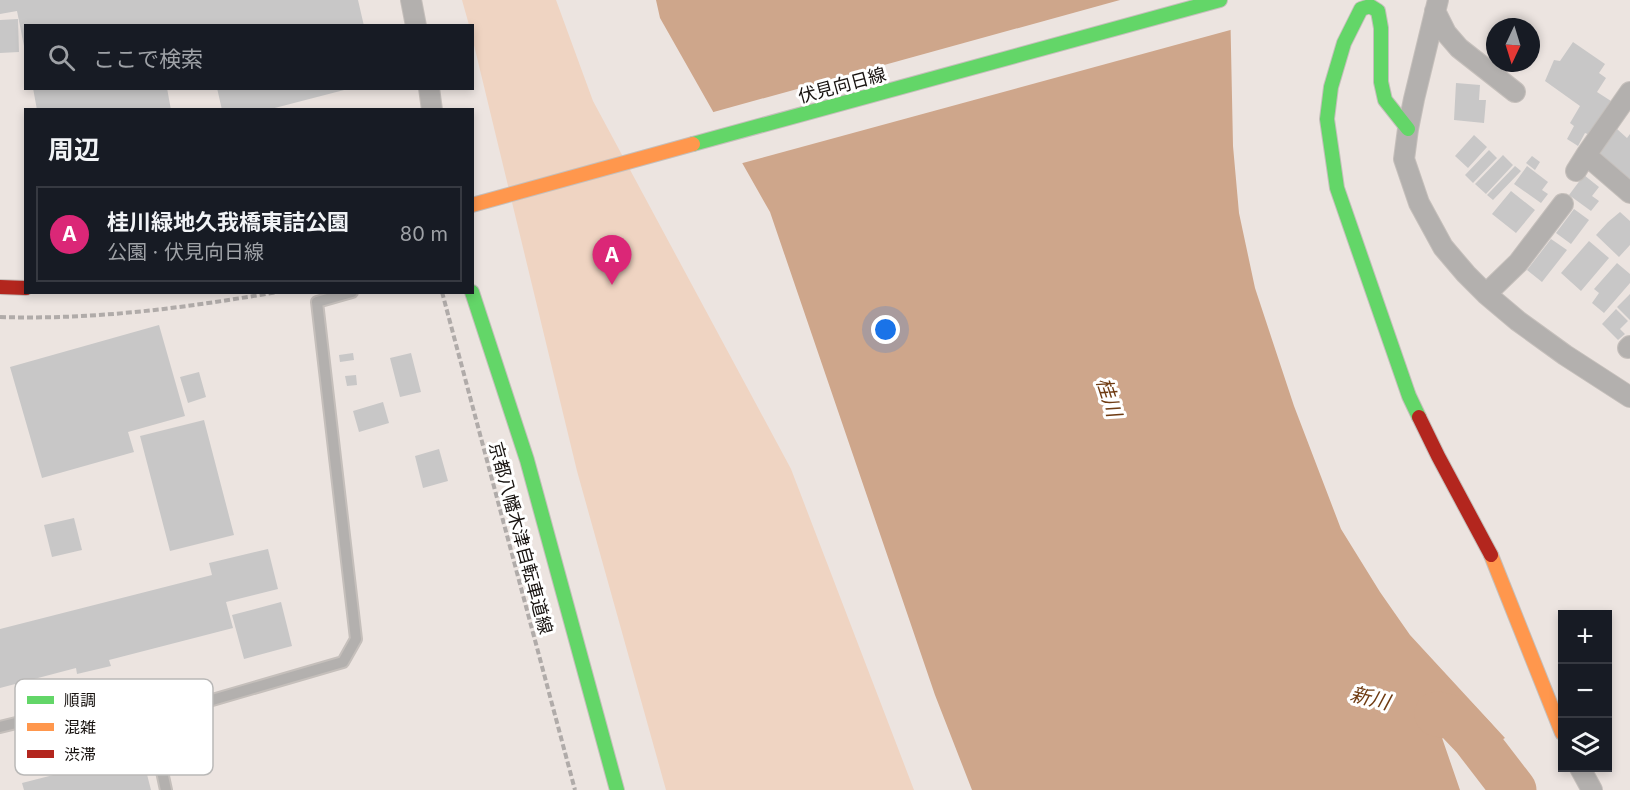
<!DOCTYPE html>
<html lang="ja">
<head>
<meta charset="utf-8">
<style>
	:root { --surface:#171b24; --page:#20242c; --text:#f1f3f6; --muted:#9ea1a6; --line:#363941; --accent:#db2777 }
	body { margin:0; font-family:Inter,"Noto Sans JP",sans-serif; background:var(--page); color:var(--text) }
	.controls { position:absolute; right:18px; bottom:18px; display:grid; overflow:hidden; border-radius:0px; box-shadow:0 3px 9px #0003 }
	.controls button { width:54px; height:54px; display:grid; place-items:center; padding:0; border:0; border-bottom:2px solid var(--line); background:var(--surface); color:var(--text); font:30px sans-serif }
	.compass { position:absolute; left:1486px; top:18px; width:54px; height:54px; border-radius:50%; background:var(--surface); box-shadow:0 3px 9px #0003; rotate:184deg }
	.you { position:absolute; left:886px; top:330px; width:21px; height:21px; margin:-15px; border:4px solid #fff; border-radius:50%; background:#1a73e8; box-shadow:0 0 0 9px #1a73e833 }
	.badge { display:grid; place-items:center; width:39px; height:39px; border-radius:50%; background:var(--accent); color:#fff; font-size:20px; font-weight:700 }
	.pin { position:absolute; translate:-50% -50px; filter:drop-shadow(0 2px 3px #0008) }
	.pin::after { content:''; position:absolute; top:32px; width:21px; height:18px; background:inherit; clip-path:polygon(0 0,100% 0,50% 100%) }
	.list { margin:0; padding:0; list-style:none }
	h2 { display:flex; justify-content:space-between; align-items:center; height:78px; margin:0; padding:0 24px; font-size:26px }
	h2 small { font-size:20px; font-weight:400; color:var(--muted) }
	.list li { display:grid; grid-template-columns:39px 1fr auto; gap:18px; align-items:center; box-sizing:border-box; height:96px; margin:0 12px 12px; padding:0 12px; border:2px solid var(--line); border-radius:0px }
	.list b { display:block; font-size:22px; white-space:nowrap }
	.list p { margin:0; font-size:20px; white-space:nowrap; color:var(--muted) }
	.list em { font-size:20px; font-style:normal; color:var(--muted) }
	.icon { flex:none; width:33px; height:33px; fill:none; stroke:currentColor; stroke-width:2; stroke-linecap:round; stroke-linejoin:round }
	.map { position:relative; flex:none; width:1630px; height:790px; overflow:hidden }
	.search { position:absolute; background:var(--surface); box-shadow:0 3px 9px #0003; left:24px; top:24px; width:450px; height:66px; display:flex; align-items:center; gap:15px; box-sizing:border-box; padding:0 21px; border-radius:0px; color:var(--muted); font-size:22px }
	.panel { position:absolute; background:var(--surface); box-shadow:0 3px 9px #0003; left:24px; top:108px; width:450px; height:186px; border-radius:0px }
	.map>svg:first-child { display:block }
	.green { fill:#efd4c2 }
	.water { fill:#cea68b }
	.pier { fill:#ece4e0 }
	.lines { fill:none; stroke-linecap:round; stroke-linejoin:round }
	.river { stroke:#cea68b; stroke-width:45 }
	.building { fill:#c8c7c7 }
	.lane-casing { stroke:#c5bfbb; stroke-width:14 }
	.street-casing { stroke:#c5bfbb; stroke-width:22 }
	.fast-casing { stroke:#c5bfbb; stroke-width:16 }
	.slow-casing { stroke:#c5bfbb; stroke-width:16 }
	.jam-casing { stroke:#c5bfbb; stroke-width:16 }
	.path { stroke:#b0aba9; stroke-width:4; stroke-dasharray:6 3; stroke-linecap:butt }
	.lane { stroke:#b3b0ae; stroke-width:10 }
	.street { stroke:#b3b0ae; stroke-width:20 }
	.fast { stroke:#63d668; stroke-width:14 }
	.slow { stroke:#ff974d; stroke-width:14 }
	.jam { stroke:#b3261e; stroke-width:14 }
	.labels { text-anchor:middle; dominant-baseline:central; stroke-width:6; stroke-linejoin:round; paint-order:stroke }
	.street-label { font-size:18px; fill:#17120f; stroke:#fff }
	.water-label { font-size:20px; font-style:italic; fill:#6f3b12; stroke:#fff }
	.key { fill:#fff; stroke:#b9b8b7; stroke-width:1.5 }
	.key-label { font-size:16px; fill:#17120f }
</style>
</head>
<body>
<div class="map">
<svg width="1630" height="790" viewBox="0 0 1630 790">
	<rect width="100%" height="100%" fill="#ece4e0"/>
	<!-- green -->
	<path class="green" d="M462,0H556L593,101L791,469L914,790H666L577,471L473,41L472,26L469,25Z"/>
	<!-- water -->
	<path class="water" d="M656,0H1230L1233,146L1239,213L1255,288L1294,406L1341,529L1380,592L1410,635L1505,738L1470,757L1454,731L1440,732L1460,790H972L935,695L770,212L660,18Z"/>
	<!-- pier -->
	<path class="pier" d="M1120,0H1233L1234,29L739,164L710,113Z"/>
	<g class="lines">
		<!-- river -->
		<path class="river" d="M1437,714L1455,718L1474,738L1514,790"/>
	</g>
	<!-- building -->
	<path class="building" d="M0,0H358L364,26H26L24,46L17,11L0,14Z
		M18,19L19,52L0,53V20Z
		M1573,42L1605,64L1599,73L1606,78L1597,92L1611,101L1590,135L1585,133L1578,146L1567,139L1574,126L1570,123L1580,106L1545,81L1554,60L1560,61Z
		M1456,83L1480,85L1479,100H1486L1484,123L1454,120Z
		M33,88H167L171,110H37Z
		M217,88H348V89L267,110H222Z
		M1617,129L1627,138L1630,134V180L1597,154Z
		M1474,135L1487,147L1468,168L1455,156Z
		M1489,150L1497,158L1473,183L1465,175Z
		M1503,155L1513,165L1486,194L1475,184Z
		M1532,156L1540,162L1535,170L1526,163Z
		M1515,166L1521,171L1493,200L1487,195Z
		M1527,166L1548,182L1542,190L1548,194L1541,203L1514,184Z
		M1584,175L1599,187L1592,196L1599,201L1591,211L1569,195Z
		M1511,191L1535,210L1516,233L1492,214Z
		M1574,209L1589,220L1571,244L1556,233Z
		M1620,212L1630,221V245L1619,257L1596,235L1608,222Z
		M1551,239L1567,250L1542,282L1527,270Z
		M1589,241L1609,258L1581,291L1561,273Z
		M1617,263L1630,274V283L1604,313L1592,303L1599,293L1594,289Z
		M1630,294V320L1617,307Z
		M1616,309L1628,321L1620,329L1625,334L1618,340L1602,324Z
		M159,325L185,416L128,432L134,452L42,478L10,367Z
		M353,353L354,360L340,362L339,355Z
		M411,353L421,392L400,397L390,358Z
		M199,372L206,397L188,403L180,377Z
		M356,375L357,385L347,386L345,376Z
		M383,402L389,423L359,432L353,411Z
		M204,420L234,535L170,551L140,436Z
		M439,449L448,481L423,488L415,456Z
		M74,518L82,550L52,557L44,525Z
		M268,549L278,589L226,602L233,628L109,660L111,666L77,674L76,668L0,688V629L212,575L209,563Z
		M281,602L292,646L244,659L232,615Z
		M139,743L151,790H24L22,783L69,771L66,762Z"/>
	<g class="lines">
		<defs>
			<path id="lane" d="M0,727L107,701
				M166,790L155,739L171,712L343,662L356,639L317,302L352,292"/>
			<path id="street" d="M411,0L416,26
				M1438,0L1414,99L1408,129L1404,159L1419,203L1443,247L1466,274L1486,294L1518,321L1565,355L1630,397
				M1435,11L1446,33L1459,48L1515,92
				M429,88L432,110
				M1630,92L1586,155L1630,193
				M1576,171L1586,155
				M1486,294L1518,263L1563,204
				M1628,348L1630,346
				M1580,768L1592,790"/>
			<path id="fast" d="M1408,129L1385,100L1381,82V28L1378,11L1370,6L1361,9L1344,43L1331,87L1327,119L1337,188L1409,396L1419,417
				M693,144L1220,0
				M472,292L527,460L617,790"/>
			<path id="slow" d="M472,205L693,144
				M1491,555L1562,733"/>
			<path id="jam" d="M0,287L26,288
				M1419,417L1438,456L1491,555"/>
		</defs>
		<!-- lane casing -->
		<use href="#lane" class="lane-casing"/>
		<!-- street casing -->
		<use href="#street" class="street-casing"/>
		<!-- fast casing -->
		<use href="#fast" class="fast-casing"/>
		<!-- slow casing -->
		<use href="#slow" class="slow-casing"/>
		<!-- jam casing -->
		<use href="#jam" class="jam-casing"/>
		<!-- path -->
		<path class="path" d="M442,292L575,790
			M0,317C93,320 185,308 277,292"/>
		<!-- lane -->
		<use href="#lane" class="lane"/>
		<!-- street -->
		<use href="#street" class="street"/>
		<!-- fast -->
		<use href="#fast" class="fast"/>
		<!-- slow -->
		<use href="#slow" class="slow"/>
		<!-- jam -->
		<use href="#jam" class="jam"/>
	</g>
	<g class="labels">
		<!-- street labels -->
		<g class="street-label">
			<text transform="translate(842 85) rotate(-15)">伏見向日線</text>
			<text transform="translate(521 538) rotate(75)">京都八幡木津自転車道線</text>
		</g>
		<!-- water labels -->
		<g class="water-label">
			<text transform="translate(1109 397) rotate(72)">桂川</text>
			<text transform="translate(1370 698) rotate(14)">新川</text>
		</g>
	</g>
	<!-- legend -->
	<rect x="15" y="679" width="198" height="96" rx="9" class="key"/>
	<rect x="27" y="696" width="27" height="8" fill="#63d668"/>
	<rect x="27" y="723" width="27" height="8" fill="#ff974d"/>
	<rect x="27" y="750" width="27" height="8" fill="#b3261e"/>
	<g class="key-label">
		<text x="64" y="706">順調</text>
		<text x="64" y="733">混雑</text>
		<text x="64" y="760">渋滞</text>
	</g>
</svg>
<div class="controls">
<button>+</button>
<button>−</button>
<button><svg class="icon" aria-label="layers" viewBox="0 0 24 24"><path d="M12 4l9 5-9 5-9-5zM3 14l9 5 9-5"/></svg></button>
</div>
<svg class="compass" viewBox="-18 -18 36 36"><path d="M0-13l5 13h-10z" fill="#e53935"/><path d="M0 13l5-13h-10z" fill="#9ea1a6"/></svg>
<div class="you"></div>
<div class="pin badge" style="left:612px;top:285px">A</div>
<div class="search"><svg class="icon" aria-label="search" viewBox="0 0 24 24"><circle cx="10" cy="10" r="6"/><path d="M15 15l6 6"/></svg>ここで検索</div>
<section class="panel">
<h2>周辺<small></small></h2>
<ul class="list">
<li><span class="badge">A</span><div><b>桂川緑地久我橋東詰公園</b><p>公園 · 伏見向日線</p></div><em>80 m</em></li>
</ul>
</section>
</div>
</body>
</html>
